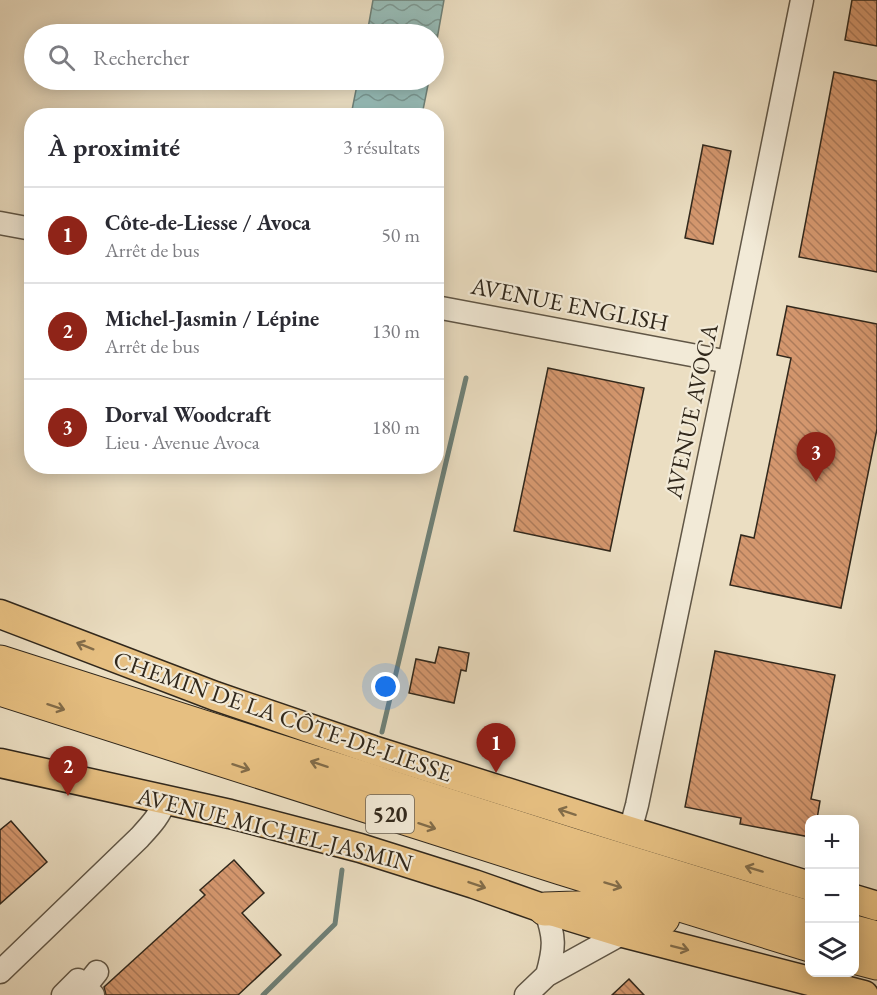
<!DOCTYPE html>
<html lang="fr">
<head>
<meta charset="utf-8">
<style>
	:root { --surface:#fff; --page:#f2f2f3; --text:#2b2b33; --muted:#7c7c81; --line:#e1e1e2; --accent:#8f2418 }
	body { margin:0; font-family:"EB Garamond",serif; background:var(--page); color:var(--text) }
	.controls { position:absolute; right:18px; bottom:18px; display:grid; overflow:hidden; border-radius:12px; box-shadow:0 3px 15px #0003 }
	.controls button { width:54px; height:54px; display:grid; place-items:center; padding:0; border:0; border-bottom:2px solid var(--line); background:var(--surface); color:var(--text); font:30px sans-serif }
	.you { position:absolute; left:386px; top:687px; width:21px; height:21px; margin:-15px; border:4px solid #fff; border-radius:50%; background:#1a73e8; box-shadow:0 0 0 9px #1a73e833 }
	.badge { display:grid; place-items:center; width:39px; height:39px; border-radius:50%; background:var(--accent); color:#fff; font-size:20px; font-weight:700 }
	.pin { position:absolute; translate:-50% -50px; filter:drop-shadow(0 2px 3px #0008) }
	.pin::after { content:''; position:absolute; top:32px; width:21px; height:18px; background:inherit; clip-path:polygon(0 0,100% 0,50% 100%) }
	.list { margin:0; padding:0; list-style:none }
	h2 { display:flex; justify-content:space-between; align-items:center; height:78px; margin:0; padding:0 24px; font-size:26px }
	h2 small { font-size:20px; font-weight:400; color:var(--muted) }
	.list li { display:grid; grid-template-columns:39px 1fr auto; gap:18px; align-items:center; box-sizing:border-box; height:96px; padding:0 24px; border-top:2px solid var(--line) }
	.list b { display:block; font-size:22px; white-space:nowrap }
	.list p { margin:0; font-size:20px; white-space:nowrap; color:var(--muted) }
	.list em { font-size:20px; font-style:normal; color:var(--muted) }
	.icon { flex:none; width:33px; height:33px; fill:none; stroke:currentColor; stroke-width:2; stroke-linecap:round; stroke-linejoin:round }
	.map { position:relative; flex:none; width:877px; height:995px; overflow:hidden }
	.search { position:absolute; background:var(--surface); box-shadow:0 3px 15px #0003; left:24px; top:24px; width:420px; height:66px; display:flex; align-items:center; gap:15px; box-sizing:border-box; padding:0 21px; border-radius:33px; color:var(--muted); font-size:22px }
	.panel { position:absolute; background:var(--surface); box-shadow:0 3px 15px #0003; left:24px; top:108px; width:420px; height:366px; border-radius:24px }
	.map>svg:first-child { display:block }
	.water { fill:url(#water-waves); stroke:#6f8178; stroke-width:1.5 }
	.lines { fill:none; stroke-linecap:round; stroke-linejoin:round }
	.stream { stroke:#6f8178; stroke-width:5 }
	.building { fill:url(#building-back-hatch); stroke:#31281c; stroke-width:1.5 }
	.minor-casing { stroke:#605646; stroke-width:25 }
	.major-casing { stroke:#31281c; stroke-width:31 }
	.highway-casing { stroke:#31281c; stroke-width:35 }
	.minor { stroke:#f2ead7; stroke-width:22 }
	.major { stroke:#e6bf81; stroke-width:28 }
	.highway { stroke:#e6bf81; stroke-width:33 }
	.oneway { stroke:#826c49 }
	.labels { text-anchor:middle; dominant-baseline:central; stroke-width:4.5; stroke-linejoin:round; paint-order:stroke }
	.shield { fill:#f2ead7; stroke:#6b6254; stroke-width:1.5 }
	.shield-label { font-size:22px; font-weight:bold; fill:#31281c }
	.street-label { font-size:24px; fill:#31281c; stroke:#f2ead7 }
</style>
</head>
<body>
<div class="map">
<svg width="877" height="995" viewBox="0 0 877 995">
	<defs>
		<pattern id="water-waves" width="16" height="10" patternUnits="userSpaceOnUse" patternTransform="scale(1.5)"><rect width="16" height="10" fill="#98bcb6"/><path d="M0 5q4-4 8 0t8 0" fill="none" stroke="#7d9993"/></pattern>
		<pattern id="building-back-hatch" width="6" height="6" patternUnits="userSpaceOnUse" patternTransform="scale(1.5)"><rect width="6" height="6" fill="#d4976e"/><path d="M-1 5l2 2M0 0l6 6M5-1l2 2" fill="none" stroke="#ad7b5a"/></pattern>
	</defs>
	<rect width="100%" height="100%" fill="#ebdec2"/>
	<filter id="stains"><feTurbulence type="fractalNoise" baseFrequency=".00333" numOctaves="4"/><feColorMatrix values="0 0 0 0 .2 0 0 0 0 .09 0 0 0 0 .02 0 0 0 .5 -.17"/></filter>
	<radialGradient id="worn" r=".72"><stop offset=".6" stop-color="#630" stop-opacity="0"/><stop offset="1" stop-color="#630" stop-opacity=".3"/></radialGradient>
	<!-- water -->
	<path class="water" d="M373,0H444L434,56V34H367Z
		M358,80H429L422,115H351Z"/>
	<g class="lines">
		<!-- stream -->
		<path class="stream" d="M382,732L466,378
			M263,995L335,924L342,870"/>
	</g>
	<!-- building -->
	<path class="building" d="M852,0H877V46L845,40Z
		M834,72L877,81V272L799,257Z
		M703,145L731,151L713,244L685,238Z
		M787,306L877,324V429L841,608L730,585L741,535L754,538L791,358L777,355Z
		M548,368L644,388L610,551L514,531Z
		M439,647L469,653L466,671L461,670L454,703L409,693L416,659L435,663Z
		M715,651L835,675L811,799L820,801L817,819H810V837L740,824L741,818L685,807Z
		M11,821L47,862L0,904V830Z
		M234,860L264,893L242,913L281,955L238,995H106L104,987L205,895L200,890Z
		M629,979L644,995H612Z"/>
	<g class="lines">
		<defs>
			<path id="minor" d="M0,223L32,229
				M436,307L729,362
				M630,831L637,805L729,362L802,0
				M545,909C555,937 555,947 547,975
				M0,972L139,838C150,826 160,816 165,800
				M63,995L78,980L85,987
				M93,995L85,987L97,972
				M526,995L547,975L623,933"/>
			<path id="major" d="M0,614L215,696L373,750L630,831L810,886
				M0,763L230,814L360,848L474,884L545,909L623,933L864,995
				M854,899L877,906"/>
			<path id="highway" d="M0,662L572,845L810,918
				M0,689L561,868L810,945
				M545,909L605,907L663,918
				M854,932L877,938
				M854,957L877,963"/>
		</defs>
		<!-- minor casing -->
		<use href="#minor" class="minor-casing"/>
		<!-- major casing -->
		<use href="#major" class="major-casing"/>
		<!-- highway casing -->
		<use href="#highway" class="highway-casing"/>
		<!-- minor -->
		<use href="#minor" class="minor"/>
		<!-- major -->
		<use href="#major" class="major"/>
		<!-- highway -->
		<use href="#highway" class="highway"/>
	</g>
	<!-- one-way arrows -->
	<defs><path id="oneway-shaft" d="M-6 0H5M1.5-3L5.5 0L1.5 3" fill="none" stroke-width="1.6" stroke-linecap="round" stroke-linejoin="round" transform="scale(1.5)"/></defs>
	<g class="oneway">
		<use href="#oneway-shaft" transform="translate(85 646) rotate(-158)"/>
		<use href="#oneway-shaft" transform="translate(56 707) rotate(18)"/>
		<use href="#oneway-shaft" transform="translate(319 764) rotate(-162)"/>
		<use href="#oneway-shaft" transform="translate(241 767) rotate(18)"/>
		<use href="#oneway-shaft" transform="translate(567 812) rotate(-162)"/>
		<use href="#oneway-shaft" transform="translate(427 826) rotate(18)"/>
		<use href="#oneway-shaft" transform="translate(754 869) rotate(-163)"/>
		<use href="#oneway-shaft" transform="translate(477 885) rotate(19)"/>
		<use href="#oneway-shaft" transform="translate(613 885) rotate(17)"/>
		<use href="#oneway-shaft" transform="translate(680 948) rotate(14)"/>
	</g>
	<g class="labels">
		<!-- shield labels -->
		<rect class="shield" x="366" y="795" width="48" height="38" rx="4.5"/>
		<g class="shield-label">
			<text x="390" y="814">520</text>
		</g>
		<!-- street labels -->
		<g class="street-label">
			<text transform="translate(570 304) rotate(11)">AVENUE ENGLISH</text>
			<text transform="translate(691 411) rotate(-78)">AVENUE AVOCA</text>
			<text transform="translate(283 716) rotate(19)">CHEMIN DE LA CÔTE-DE-LIESSE</text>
			<text transform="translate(275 829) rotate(14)">AVENUE MICHEL-JASMIN</text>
		</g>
	</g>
	<rect width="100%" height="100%" filter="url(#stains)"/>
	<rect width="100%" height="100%" fill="url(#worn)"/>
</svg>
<div class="controls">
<button>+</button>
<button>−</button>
<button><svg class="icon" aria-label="layers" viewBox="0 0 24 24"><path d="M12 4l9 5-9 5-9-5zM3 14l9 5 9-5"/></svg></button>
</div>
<div class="you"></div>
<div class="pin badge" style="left:496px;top:773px">1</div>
<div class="pin badge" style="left:68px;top:796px">2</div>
<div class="pin badge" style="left:816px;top:482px">3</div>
<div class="search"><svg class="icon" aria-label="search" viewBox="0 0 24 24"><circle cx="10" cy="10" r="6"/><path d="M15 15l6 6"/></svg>Rechercher</div>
<section class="panel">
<h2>À proximité<small>3 résultats</small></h2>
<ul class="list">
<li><span class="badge">1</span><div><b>Côte-de-Liesse / Avoca</b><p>Arrêt de bus</p></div><em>50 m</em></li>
<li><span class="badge">2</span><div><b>Michel-Jasmin / Lépine</b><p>Arrêt de bus</p></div><em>130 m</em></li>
<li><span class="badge">3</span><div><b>Dorval Woodcraft</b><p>Lieu · Avenue Avoca</p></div><em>180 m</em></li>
</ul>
</section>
</div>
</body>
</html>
